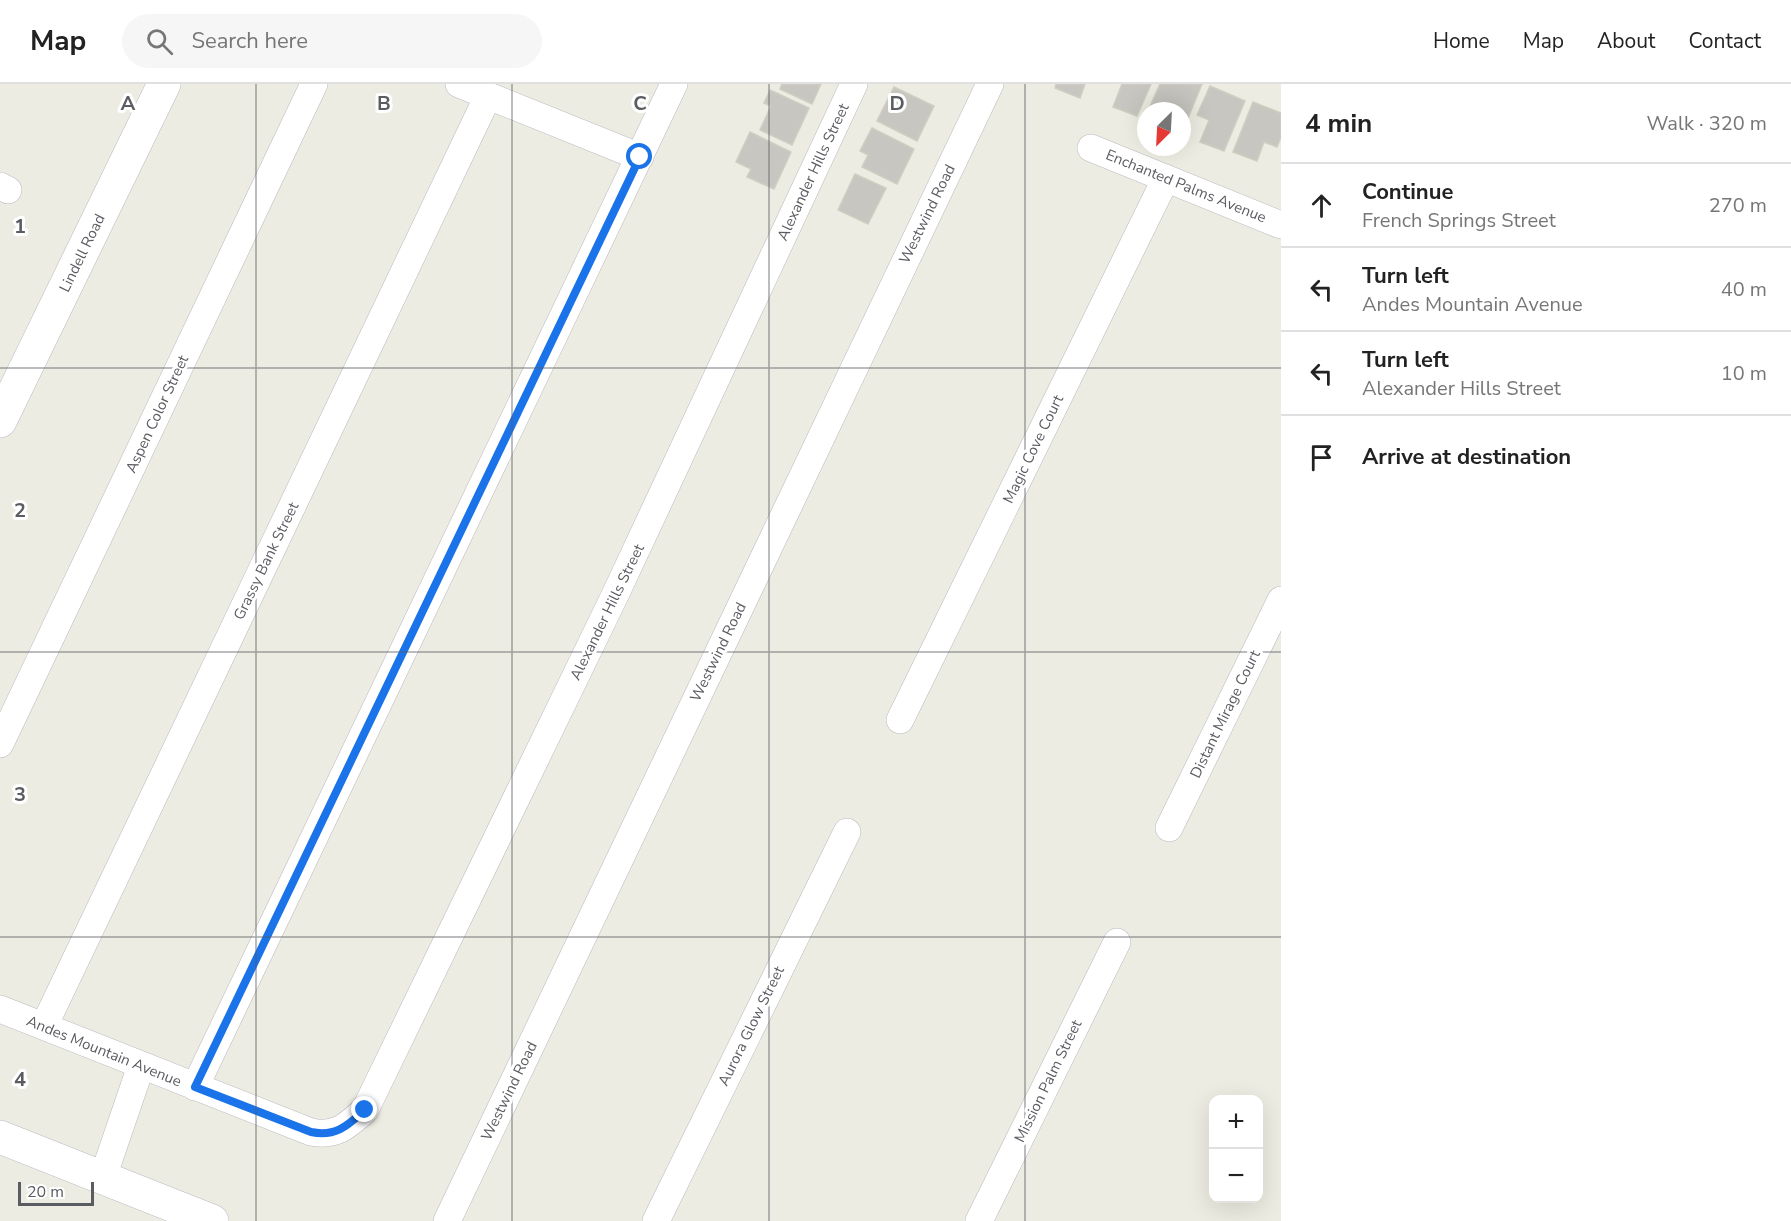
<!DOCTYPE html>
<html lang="en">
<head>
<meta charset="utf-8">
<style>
	:root { --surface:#fff; --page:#f6f6f6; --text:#222; --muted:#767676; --line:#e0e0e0 }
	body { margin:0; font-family:"Nunito Sans",sans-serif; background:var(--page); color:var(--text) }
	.controls { position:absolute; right:18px; bottom:18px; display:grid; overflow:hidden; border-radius:12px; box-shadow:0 6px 24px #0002 }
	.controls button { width:54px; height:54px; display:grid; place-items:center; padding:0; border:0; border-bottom:2px solid var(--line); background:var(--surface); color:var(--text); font:30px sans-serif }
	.compass { position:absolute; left:1137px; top:18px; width:54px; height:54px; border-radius:50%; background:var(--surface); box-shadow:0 6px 24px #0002; rotate:204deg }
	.scale { position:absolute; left:18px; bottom:15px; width:76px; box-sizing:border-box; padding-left:6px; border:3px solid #5b5c62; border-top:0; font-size:16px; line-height:21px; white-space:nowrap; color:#5b5c62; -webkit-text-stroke:4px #fff; paint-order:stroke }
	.stop { position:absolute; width:18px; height:18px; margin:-14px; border:4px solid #1a73e8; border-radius:50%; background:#fff }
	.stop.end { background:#1a73e8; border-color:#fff; box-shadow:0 2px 6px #0008 }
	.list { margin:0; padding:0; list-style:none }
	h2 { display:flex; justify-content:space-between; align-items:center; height:78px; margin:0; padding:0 24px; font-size:26px }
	h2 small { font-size:20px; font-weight:400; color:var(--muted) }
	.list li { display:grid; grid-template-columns:39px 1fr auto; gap:18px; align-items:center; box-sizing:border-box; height:84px; padding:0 24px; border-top:2px solid var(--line) }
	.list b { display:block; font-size:22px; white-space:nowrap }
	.list p { margin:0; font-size:20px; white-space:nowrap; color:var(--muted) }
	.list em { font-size:20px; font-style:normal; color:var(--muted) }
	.icon { flex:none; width:33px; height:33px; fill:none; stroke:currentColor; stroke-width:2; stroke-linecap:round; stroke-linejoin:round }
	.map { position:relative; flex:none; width:1281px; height:1137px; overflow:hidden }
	header { display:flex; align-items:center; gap:36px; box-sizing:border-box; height:84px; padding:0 30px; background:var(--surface); border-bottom:2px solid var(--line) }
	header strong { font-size:28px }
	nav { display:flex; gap:33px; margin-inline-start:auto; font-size:21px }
	.search { width:420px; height:54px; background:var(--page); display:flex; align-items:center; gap:15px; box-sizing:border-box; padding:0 21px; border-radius:33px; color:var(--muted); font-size:22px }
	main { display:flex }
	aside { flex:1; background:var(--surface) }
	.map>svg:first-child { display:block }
	.building { fill:#c7c6c0; stroke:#d0cec1; stroke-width:1.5 }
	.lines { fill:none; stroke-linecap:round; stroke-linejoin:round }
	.minor-casing { stroke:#babac0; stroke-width:28 }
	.tertiary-casing { stroke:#babac0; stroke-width:34 }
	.minor { stroke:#fff; stroke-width:27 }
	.tertiary { stroke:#fff; stroke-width:33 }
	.route { stroke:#1a73e8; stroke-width:8 }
	.grid { fill:none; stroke:#5b5c62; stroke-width:1.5; stroke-opacity:0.55 }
	.labels { text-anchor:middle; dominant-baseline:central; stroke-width:6; stroke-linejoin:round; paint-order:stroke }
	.street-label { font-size:15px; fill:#5b5c62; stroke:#fff }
	.grid-label { font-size:20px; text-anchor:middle; font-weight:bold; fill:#5b5c62; stroke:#fff; stroke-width:6; stroke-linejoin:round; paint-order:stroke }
</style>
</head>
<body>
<header>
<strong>Map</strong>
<div class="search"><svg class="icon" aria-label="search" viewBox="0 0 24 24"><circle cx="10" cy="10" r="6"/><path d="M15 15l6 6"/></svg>Search here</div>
<nav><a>Home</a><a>Map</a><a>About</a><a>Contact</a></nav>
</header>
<main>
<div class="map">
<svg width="1281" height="1137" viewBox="0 0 1281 1137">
	<rect width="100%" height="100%" fill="#ecece2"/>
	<!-- building -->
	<path class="building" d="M782,0H821L812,20L780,5Z
		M1056,0H1085L1080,14L1055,4Z
		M1122,0H1151L1137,32L1113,23Z
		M1160,0H1202L1188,34L1182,32V27H1148Z
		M1210,2L1245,17L1224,67L1200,58L1209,36L1197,31Z
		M894,3L934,22L917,57L877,37Z
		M770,6L809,24L792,61L760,46L771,22L764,19Z
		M1253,18L1281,29V53L1277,63L1264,58L1257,77L1233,68Z
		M872,44L914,65L897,100L862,83L868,71L860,67Z
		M750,48L791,68L774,105L747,93L751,85L736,78Z
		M855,90L886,104L868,140L838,126Z"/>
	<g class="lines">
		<defs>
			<path id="minor" d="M459,0L640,73
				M1091,64L1281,141
				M0,102L8,106
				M900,636L1166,94
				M0,660L314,0
				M1169,744L1281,516
				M0,925L311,1048C336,1053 347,1042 365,1026L616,509L854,0
				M44,942L488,12
				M195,1003L674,0
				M103,1093L141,982
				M447,1137L990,0
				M656,1137L847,748
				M979,1137L1117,858"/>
			<path id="tertiary" d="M0,337L164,0
				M0,1053L212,1137"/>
		</defs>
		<!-- minor casing -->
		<use href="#minor" class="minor-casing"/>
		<!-- tertiary casing -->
		<use href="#tertiary" class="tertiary-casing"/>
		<!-- minor -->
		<use href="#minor" class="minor"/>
		<!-- tertiary -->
		<use href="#tertiary" class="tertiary"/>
	</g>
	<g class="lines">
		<!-- route -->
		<path class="route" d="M365,1026C347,1042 336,1053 311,1048L195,1003L640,73"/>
	</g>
	<!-- grid -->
	<path class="grid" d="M256,0V1137M512,0V1137M769,0V1137M1025,0V1137M0,284H1281M0,568H1281M0,853H1281"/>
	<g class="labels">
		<!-- street labels -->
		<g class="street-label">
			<text transform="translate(813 88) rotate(-65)">Alexander Hills Street</text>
			<text transform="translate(1186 102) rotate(22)">Enchanted Palms Avenue</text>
			<text transform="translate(927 130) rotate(-64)">Westwind Road</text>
			<text transform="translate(82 169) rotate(-64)">Lindell Road</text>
			<text transform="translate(157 330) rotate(-65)">Aspen Color Street</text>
			<text transform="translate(1033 365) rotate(-64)">Magic Cove Court</text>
			<text transform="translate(266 477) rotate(-64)">Grassy Bank Street</text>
			<text transform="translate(607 528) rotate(-64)">Alexander Hills Street</text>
			<text transform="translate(718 568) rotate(-64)">Westwind Road</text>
			<text transform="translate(1225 630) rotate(-64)">Distant Mirage Court</text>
			<text transform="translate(751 942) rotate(-64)">Aurora Glow Street</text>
			<text transform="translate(104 967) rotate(22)">Andes Mountain Avenue</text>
			<text transform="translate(1048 997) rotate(-64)">Mission Palm Street</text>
			<text transform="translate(509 1007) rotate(-64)">Westwind Road</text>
		</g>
	</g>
	<g class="grid-label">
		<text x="128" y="26">A</text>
		<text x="384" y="26">B</text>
		<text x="640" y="26">C</text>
		<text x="897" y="26">D</text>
		<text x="20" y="149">1</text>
		<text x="20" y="433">2</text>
		<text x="20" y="717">3</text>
		<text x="20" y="1002">4</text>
	</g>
</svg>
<div class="controls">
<button>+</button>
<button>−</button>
</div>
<svg class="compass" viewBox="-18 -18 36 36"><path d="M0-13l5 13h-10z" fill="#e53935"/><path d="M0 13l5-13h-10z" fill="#767676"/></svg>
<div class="scale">20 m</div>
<div class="stop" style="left:640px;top:73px"></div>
<div class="stop end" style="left:365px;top:1026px"></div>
</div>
<aside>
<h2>4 min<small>Walk · 320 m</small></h2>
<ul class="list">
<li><svg class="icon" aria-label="ahead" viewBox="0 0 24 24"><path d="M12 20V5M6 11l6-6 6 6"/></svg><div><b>Continue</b><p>French Springs Street</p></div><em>270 m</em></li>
<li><svg class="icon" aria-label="left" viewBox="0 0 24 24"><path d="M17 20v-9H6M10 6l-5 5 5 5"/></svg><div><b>Turn left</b><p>Andes Mountain Avenue</p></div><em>40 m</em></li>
<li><svg class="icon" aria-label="left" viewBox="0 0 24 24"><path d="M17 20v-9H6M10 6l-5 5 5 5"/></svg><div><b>Turn left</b><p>Alexander Hills Street</p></div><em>10 m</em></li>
<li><svg class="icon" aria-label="arrive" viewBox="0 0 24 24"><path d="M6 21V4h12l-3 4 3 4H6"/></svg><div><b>Arrive at destination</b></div></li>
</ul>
</aside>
</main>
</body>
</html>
